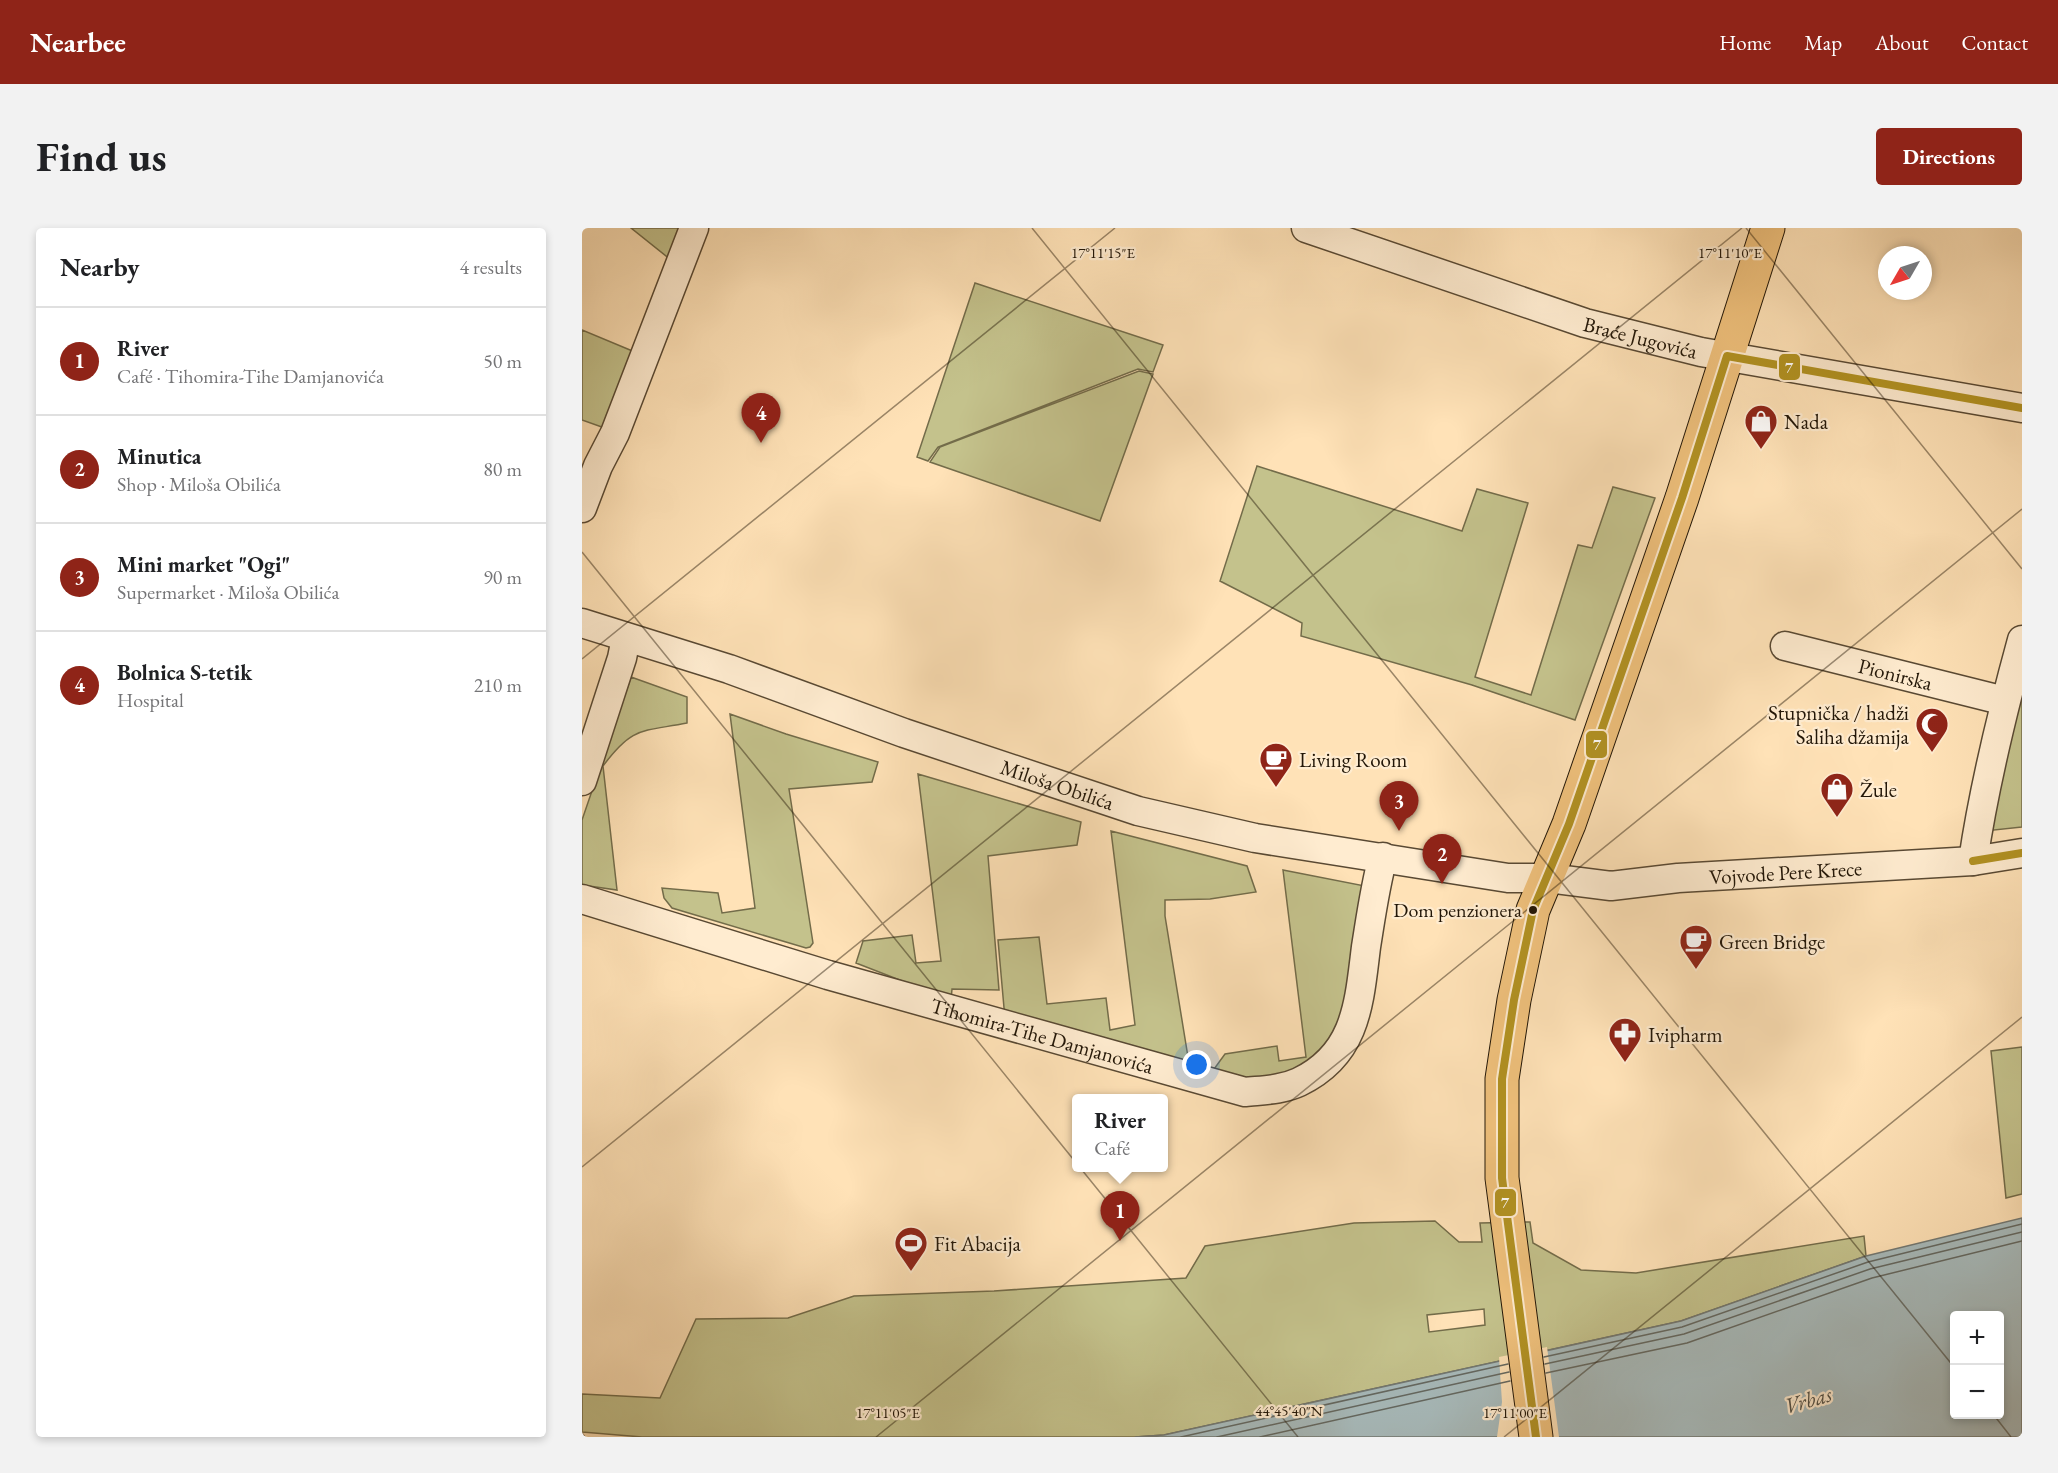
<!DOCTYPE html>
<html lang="en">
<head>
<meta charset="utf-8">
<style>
	:root { --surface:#fff; --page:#f2f2f2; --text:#202124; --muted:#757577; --line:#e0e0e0; --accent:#8f2418 }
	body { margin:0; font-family:"EB Garamond",serif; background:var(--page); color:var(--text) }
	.controls { position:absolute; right:18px; bottom:18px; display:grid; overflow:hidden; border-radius:6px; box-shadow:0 3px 9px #0003 }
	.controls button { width:54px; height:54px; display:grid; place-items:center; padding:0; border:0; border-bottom:2px solid var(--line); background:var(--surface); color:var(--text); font:30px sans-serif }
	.compass { position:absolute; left:1296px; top:18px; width:54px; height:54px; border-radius:50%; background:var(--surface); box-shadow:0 3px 9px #0003; rotate:231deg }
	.you { position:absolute; left:615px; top:837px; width:21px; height:21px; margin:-15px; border:4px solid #fff; border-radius:50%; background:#1a73e8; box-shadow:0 0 0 9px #1a73e833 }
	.badge { display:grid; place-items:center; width:39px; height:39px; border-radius:50%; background:var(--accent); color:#fff; font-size:20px; font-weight:700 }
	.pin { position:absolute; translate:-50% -50px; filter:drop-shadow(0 2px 3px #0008) }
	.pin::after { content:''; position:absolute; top:32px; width:21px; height:18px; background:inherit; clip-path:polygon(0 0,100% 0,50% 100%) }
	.popup { position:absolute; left:490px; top:866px; width:96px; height:78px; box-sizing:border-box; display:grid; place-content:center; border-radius:6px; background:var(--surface); filter:drop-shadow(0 2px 4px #0005); font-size:20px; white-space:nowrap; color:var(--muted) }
	.popup b { font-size:22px; color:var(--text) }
	.popup::after { content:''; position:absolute; left:50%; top:100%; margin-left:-12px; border:12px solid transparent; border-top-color:var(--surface) }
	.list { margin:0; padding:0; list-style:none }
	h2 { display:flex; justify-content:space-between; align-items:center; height:78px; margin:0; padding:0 24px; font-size:26px }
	h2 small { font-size:20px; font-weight:400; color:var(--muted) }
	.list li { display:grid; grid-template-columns:39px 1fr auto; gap:18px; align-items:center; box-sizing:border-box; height:108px; padding:0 24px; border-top:2px solid var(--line) }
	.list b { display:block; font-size:22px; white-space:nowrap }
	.list p { margin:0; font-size:20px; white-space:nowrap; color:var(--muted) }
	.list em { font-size:20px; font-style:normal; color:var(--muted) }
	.map { position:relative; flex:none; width:1440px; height:1209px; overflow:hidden; border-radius:6px }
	header { display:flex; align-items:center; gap:36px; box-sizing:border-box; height:84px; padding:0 30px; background:var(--accent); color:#fff }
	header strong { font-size:28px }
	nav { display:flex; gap:33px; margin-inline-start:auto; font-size:21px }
	.intro { display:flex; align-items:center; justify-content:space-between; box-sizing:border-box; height:144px; padding:0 36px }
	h1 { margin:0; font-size:42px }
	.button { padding:15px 27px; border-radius:6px; background:var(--accent); color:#fff; font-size:21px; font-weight:700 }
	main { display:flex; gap:36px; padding:0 36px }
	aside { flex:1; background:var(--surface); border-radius:6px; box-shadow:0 3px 9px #0003 }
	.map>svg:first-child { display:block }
	.green { fill:#c4c28c; stroke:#736c4a; stroke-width:1.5; fill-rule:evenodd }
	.water { fill:#a7babb; stroke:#727873; stroke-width:1.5; fill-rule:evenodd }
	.pier { fill:#ffe2b7 }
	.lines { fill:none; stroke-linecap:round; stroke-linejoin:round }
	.shore { stroke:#646861; stroke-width:1.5 }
	.minor-casing { stroke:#594933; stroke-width:31 }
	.major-casing { stroke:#221607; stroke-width:35 }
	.minor { stroke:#ffecd0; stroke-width:28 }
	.major { stroke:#f0c17c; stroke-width:33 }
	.bus-1-casing { stroke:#ffecd0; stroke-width:12 }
	.bus-1 { stroke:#b29222; stroke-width:8 }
	.ticks { fill:none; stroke:#221607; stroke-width:1.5; stroke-opacity:0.45 }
	.bus-dot { fill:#221607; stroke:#ffecd0; stroke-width:2 }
	.labels { text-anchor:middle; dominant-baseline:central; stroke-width:4.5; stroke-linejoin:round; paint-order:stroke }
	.bus-label { font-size:20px; fill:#221607; stroke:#ffecd0; text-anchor:end }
	.street-label { font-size:21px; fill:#221607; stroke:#ffecd0 }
	.poi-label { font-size:21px; fill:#221607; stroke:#ffecd0; text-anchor:start }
	.water-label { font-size:22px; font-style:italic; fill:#514f46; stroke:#ffecd0 }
	.ticks-label { font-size:15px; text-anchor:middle; fill:#221607; stroke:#ffecd0; stroke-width:4.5; stroke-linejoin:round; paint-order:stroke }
	.line-badge { stroke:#ffecd0; stroke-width:2 }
	.badge-label { font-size:16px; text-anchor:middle; font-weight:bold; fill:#fff }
</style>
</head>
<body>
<header>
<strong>Nearbee</strong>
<nav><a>Home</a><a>Map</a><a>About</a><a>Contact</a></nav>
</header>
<div class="intro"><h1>Find us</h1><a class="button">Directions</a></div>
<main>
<aside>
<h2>Nearby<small>4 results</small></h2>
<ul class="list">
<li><span class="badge">1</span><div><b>River</b><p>Café · Tihomira-Tihe Damjanovića</p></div><em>50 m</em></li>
<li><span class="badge">2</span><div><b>Minutica</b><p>Shop · Miloša Obilića</p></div><em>80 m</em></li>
<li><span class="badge">3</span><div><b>Mini market &quot;Ogi&quot;</b><p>Supermarket · Miloša Obilića</p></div><em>90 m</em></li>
<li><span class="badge">4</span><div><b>Bolnica S-tetik</b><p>Hospital</p></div><em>210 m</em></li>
</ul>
</aside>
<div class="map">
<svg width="1440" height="1209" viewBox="0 0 1440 1209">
	<rect width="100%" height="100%" fill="#ffe2b7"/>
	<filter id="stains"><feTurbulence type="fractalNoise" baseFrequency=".00333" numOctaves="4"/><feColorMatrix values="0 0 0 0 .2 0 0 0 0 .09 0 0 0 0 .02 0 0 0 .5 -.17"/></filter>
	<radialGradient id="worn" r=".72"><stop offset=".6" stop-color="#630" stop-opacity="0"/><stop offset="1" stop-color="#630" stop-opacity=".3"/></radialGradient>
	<!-- green -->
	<path class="green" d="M49,0H102L89,32Z
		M393,55L581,117L571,144L556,141L356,219L346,233L335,229Z
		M0,102L60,127L31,203L0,192Z
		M557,143L571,146L518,293L348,234L358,219Z
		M675,238L880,303L895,261L946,275L893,449L949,467L996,317L1010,320L1031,259L1073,270L993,492L890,457L719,408L720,395L638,353Z
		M1440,447V599L1403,603Z
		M49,449L105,469V495C59,504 51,498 21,538L35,662L0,657V592Z
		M148,486L204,506L296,534L290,554L207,561L231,715L228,719L224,720L90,680L82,670L80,660L136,665L140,685L173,680Z
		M336,546L499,594L495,617L406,628L417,762L370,761L369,772L274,735L281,713L330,707L334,735L359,733Z
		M529,603L665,638L674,664L628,671L583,672V688L606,829L603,838L423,791L416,712L457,709L465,776L524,770L528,802L553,797Z
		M701,642L783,658L766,779L756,803L730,835L682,852L669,853L632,841L643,826L695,818L697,833L724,829Z
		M1440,819V966L1424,970L1409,823Z
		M853,993L877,1014H900L898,995L948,994L951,1015L999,1042L1054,1045L1282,1008L1284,1028L1099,1093L582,1207L553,1209H60L0,1204V1166L78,1170L114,1091L206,1090L272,1068L412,1063L604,1050L623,1018L772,995ZM902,1081L903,1097L847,1104L845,1087Z"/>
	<!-- water -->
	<path class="water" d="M1440,990V1209H553L582,1207L1099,1093L1284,1028ZM1372,1088H1418V1186H1372Z"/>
	<!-- pier -->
	<path class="pier" d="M965,1119L977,1209H915L920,1174L917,1129Z"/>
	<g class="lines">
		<!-- shore -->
		<path class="shore" d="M962,1129L1100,1099L1286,1034L1440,996
			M963,1136L1102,1106L1288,1041L1440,1004
			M964,1145L1105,1115L1290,1050L1440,1013
			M599,1209L926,1136
			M635,1209L927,1144
			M678,1209L928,1153"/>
		<defs>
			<g id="minor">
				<path id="s1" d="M724,0L1003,95L1119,124L1440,180"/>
				<path d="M0,280L16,238L33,205L112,0"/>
				<path id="s2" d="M0,395L147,441L322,505L556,583L673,610L926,650H966L1029,658L1096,650L1391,633L1440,625"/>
				<path id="s3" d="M1203,418L1423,473"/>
				<path d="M0,553L40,430L44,410"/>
				<path d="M1391,633C1402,558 1420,485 1440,412"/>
				<path id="s4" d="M0,671L246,747L663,864C681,862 700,862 717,854C775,826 777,775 784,719C789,688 793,658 801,629"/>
			</g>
			<path id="major" d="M954,1209L920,950V851L932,772L951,682L987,596L1100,270L1186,0"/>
		</defs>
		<!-- minor casing -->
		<use href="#minor" class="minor-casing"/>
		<!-- major casing -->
		<use href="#major" class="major-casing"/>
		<!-- minor -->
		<use href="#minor" class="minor"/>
		<!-- major -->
		<use href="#major" class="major"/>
		<defs>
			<path id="bus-1" d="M1391,633L1440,625
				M954,1209L920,950V851L932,772L951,682L987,596L1100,270L1145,128L1440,180"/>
		</defs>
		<!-- bus-1 casing -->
		<use href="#bus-1" class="bus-1-casing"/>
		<!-- bus-1 -->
		<use href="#bus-1" class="bus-1"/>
	</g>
	<!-- ticks -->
	<path class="ticks" d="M450,0L1372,1139M1164,0L1440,341M0,324L716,1209M0,431L533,0M0,939L1160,0M1411,1186L1429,1209M0,1205L3,1209M294,1209L1440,281M922,1209L1440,789"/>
	<!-- icons -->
	<defs>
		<symbol id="shop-pin" viewBox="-11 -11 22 30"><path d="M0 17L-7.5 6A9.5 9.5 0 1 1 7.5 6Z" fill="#8f2418" stroke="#ffecd0"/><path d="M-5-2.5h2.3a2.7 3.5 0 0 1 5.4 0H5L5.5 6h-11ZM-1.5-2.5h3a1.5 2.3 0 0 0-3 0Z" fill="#fff"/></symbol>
		<symbol id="mosque-pin" viewBox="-11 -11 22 30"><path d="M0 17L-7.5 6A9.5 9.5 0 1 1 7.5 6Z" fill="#8f2418" stroke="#ffecd0"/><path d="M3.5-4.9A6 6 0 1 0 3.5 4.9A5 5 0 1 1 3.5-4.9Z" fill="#fff"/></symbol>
		<symbol id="cafe-pin" viewBox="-11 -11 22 30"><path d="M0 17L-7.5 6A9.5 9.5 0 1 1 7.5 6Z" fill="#8f2418" stroke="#ffecd0"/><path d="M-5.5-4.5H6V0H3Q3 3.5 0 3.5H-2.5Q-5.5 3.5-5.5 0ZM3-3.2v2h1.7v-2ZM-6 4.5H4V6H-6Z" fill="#fff"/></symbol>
		<symbol id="pharmacy-pin" viewBox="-11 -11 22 30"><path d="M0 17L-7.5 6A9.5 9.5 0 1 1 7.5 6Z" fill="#8f2418" stroke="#ffecd0"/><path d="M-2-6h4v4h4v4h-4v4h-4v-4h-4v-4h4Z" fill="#fff"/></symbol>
		<symbol id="stadium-pin" viewBox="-11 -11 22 30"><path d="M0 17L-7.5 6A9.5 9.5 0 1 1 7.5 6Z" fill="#8f2418" stroke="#ffecd0"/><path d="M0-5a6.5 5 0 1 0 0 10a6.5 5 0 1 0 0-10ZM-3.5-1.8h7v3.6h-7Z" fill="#fff"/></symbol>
	</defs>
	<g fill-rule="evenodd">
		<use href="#shop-pin" x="1160" y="174" width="38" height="52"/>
		<use href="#mosque-pin" x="1331" y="477" width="38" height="52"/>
		<use href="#cafe-pin" x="675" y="512" width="38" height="52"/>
		<use href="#shop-pin" x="1236" y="542" width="38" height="52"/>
		<use href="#cafe-pin" x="1095" y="694" width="38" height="52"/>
		<use href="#pharmacy-pin" x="1024" y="787" width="38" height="52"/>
		<use href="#stadium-pin" x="310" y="996" width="38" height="52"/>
	</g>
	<!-- markers -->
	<circle class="bus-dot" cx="951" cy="682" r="5"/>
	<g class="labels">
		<!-- bus labels -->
		<g class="bus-label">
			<text x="940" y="682">Dom penzionera</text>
		</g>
		<!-- street labels -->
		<g class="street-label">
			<text stroke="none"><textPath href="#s1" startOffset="352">Braće Jugovića</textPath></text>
			<text stroke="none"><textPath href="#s3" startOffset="114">Pionirska</textPath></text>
			<text stroke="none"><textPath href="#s2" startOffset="502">Miloša Obilića</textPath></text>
			<text stroke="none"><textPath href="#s2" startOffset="1242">Vojvode Pere Krece</textPath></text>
			<text stroke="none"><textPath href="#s4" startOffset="480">Tihomira-Tihe Damjanovića</textPath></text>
		</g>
		<!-- poi labels -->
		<g class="poi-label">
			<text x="1202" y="193">Nada</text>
			<text x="1327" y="484" text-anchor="end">Stupnička / hadži<tspan x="1327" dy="24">Saliha džamija</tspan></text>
			<text x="717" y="531">Living Room</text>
			<text x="1278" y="561">Žule</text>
			<text x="1137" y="713">Green Bridge</text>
			<text x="1066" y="806">Ivipharm</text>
			<text x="352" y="1015">Fit Abacija</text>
		</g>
		<!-- water labels -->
		<g class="water-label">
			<text transform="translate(1226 1172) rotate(-16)">Vrbas</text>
		</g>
	</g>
	<g class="ticks-label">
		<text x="521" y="30">17°11'15"E</text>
		<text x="1148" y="30">17°11'10"E</text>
		<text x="707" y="1188">44°45'40"N</text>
		<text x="306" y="1190">17°11'05"E</text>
		<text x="933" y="1190">17°11'00"E</text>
	</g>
	<g class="line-badge">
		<rect x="1196" y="125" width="23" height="28" rx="6" fill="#b29222"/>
		<rect x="1003" y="502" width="23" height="29" rx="6" fill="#b29222"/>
		<rect x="912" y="960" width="23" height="29" rx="6" fill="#b29222"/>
	</g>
	<g class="badge-label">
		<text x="1207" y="145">7</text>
		<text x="1015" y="522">7</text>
		<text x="923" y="980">7</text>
	</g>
	<rect width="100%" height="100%" filter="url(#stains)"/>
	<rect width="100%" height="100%" fill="url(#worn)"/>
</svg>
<div class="controls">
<button>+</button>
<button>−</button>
</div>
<svg class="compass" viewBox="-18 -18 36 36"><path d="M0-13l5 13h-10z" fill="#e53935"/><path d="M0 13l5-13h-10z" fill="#757577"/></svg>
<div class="you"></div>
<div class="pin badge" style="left:538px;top:1013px">1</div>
<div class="popup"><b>River</b>Café</div>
<div class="pin badge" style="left:860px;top:656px">2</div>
<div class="pin badge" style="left:817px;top:603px">3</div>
<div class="pin badge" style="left:179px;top:215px">4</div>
</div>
</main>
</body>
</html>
